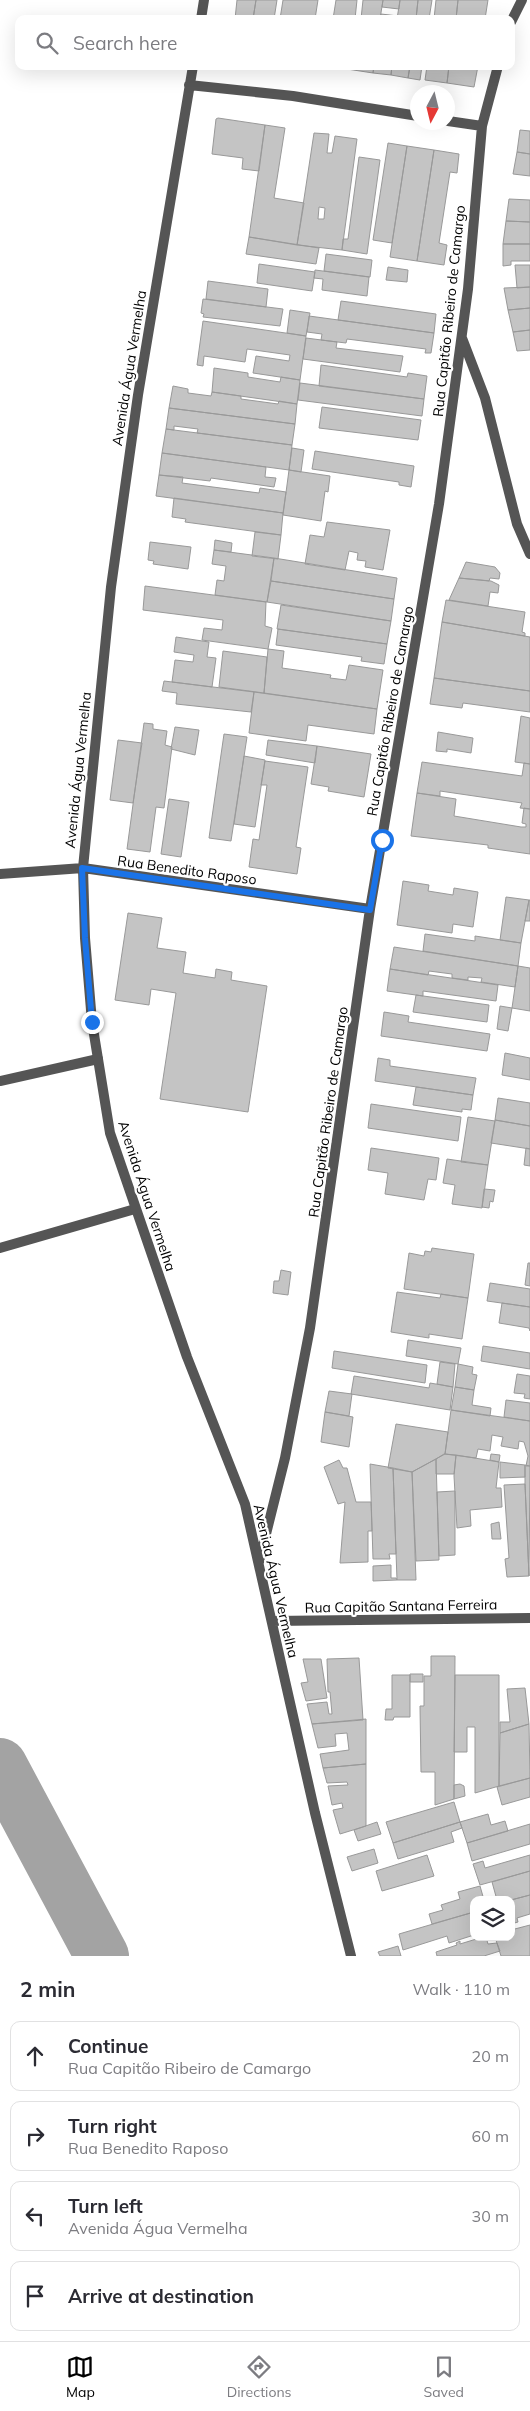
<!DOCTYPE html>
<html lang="en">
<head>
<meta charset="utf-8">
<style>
	:root { --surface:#fff; --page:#f2f2f3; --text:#2b2b33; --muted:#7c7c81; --line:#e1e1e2; --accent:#000 }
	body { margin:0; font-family:Mulish,sans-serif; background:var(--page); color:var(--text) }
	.controls { position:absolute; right:15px; bottom:15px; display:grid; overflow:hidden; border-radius:10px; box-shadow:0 5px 20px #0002 }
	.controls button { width:45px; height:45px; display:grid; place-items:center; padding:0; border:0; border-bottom:1px solid var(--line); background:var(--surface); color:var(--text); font:25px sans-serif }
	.compass { position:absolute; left:410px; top:85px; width:45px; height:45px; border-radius:50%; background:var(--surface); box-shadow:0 5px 20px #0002; rotate:187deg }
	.stop { position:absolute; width:15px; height:15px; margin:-11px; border:4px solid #1a73e8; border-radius:50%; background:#fff }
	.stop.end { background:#1a73e8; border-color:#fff; box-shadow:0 1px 5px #0008 }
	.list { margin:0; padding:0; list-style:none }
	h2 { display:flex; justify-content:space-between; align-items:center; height:65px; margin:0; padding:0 20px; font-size:21px }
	h2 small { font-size:16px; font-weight:400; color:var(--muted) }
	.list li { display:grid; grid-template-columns:32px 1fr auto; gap:15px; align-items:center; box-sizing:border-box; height:70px; margin:0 10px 10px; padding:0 10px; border:1px solid var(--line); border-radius:10px }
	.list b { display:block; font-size:19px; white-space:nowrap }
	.list p { margin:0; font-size:16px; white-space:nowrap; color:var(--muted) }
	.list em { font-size:16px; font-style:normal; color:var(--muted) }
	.icon { flex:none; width:28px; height:28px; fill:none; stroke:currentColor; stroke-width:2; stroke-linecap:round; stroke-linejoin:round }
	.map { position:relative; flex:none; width:530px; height:1956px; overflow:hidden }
	.search { position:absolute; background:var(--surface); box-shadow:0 5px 20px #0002; left:15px; right:15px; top:15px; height:55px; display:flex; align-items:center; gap:12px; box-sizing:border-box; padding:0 18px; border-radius:10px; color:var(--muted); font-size:19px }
	.sheet { height:385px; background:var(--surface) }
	nav { display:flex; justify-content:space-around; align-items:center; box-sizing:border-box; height:70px; border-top:1px solid var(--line); background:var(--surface); font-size:14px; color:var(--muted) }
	nav a { display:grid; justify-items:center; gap:2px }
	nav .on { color:var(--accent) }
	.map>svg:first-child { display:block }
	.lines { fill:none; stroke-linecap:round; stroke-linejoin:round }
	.river { stroke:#a3a3a3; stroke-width:54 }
	.building { fill:#c4c4c4; stroke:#999; fill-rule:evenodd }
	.service { stroke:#555; stroke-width:10 }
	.minor { stroke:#555; stroke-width:10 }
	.route { stroke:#1a73e8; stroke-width:6 }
	.labels { text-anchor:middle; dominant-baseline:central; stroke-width:4.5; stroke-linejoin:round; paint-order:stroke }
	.street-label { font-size:14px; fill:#000; stroke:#fff }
</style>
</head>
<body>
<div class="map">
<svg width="530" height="1956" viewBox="0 0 530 1956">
	<rect width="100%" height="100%" fill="#fff"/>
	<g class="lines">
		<!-- river -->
		<path class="river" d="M0,1765L102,1956"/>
	</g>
	<!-- building -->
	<path class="building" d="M237,0H256L253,19H235Z
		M256,0H277L274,19H253Z
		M283,0H318L315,19H280Z
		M336,0H357L355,19H333Z
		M363,0H383L380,19H361Z
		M383,0H400L399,9L382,7Z
		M400,0H418L416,19H397Z
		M418,0H432L429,19H416Z
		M436,0H458L456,19H434Z
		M458,0H488L485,19H456Z
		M381,14L398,16L397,19H380Z
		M348,66H374L373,73L347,69Z
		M374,66H392L391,75L373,73Z
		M392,66H410L408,78L391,75Z
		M410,66H422L420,80L408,78Z
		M427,66H449L447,83L425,80Z
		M449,66H478L474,87L447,83Z
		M218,118L265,125L259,171L242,169L243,158L212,154L216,119Z
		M265,125L285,128L274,198L304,203L297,245L249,237Z
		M520,130L530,131V154L517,152Z
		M314,133L329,134L327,153H332L335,136L357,139L342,250L297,245ZM319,207L325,208L324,219H318Z
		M388,143L407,146L392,243L373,240Z
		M407,146L434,150L417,261L390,257Z
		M434,150L459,154L457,173L450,172L439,243L447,245L444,265L417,261Z
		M517,152L530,154V176L513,174Z
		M359,157L380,160L367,254L342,250L343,239H348Z
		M509,199L530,200V222L506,221Z
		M506,221L530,222V244H503Z
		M249,237L319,248L316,264L246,254Z
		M503,244H530V261H511V265L503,266Z
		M326,254L372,260L370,277L324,271Z
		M259,264L315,272L312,291L257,283Z
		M515,265H530V287L517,288Z
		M388,267L408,270L407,282L386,280Z
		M315,270L369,277L367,296L322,290L323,279L314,278Z
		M208,281L268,289L266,307L206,299Z
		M530,287V308L508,310L504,288Z
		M203,299L283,309L280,326L203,317L204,314L201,313Z
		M341,301L436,314L434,333L338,320Z
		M530,308V330L513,332L508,310Z
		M290,310L310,313L306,336L287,333Z
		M309,316L434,333L431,353H425L426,349L347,339L346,343L321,340L322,334L307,332Z
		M203,321L306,336L300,380L253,373L256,356L289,361L290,355L247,349L245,362L204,356L203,366L197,365Z
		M530,330V350L517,351L513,332Z
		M306,338L337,342L336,348L403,356L400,372L303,359Z
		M321,365L407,377L408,373L427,376L424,399L319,386Z
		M214,368L248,373V377L280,382L281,377L300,380L297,404L212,392Z
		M300,383L424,399L422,416L298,400Z
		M173,386L188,389V393L211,396L212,392L241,396V399L278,404L279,401L297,404L295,424L169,408Z
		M322,407L421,420L418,440L319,428Z
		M169,408L295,424L292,445L197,433L198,429L174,426V430L166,429Z
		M166,429L292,445L289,470L162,453Z
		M292,448L304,450L301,472L289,470Z
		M315,451L414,466L411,487L399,485V482L312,469Z
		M162,453L266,467L265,477L276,478L274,487L211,478L210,481L159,475Z
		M289,470L330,476L328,492L325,491L321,521L283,515Z
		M159,475L183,477L182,483L259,493L260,488L286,492L283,513L156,496Z
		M174,498L283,513L281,535L185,522L186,519L172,517Z
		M327,522L390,530L383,570L365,567L366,561L357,560L358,553L349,551L345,570L305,564L310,535L324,537Z
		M255,532L281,535L278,559L252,556Z
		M215,540L232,543L231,552L214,550Z
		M150,542L191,547L188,569L153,564L154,561L148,560Z
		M214,550L274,558L267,602L215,595L217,580L224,581L226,566L212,564Z
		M274,558L397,578L394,599L271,581Z
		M466,562L495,567L500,573L499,579L490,578L489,581L459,578Z
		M459,578L491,581L499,585L498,593L490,592L488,606L449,600Z
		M271,581L394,599L391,621L267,602Z
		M145,586L266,602L265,626L272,628L268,649L202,640L204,628L222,630L223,620L143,610Z
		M446,600L525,612L522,632L525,633V636L442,622Z
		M281,605L391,621L387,644L277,629Z
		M442,622L530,637V691L434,678Z
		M278,629L387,644L384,664L361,661L362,657L276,645Z
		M176,637L209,642L207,657L216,658L212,687L172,682L175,660L193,662L194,655L174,652Z
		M268,649L284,651L282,668L331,675L330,678L346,680L349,665L383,670L377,709L264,693Z
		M223,651L267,657L264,693L219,687Z
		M434,678L530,691V712L463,703L462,708L430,704Z
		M164,681L254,692L251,712L176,704L177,693L162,691Z
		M254,692L377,709L374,734L308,725L306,741L249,733Z
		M521,716L530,718V764L515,762Z
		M144,723L153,724V729L167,731L165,745L172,747L164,808L156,807L150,852L127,849Z
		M175,727L199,730L195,755L171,749Z
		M438,732L473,738L471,753L447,749V752L436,751Z
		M224,734L247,737L231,841L209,838Z
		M118,740L142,743L133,803L110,800Z
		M268,740L317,746L315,763L266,755Z
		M317,746L371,754L364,797L328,791L329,787L311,784Z
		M244,756L265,760L255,827L234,824Z
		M265,761L308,767L296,847L301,848L297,874L249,867L253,839L259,840L267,785H261Z
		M422,762L522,776L524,763L530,764V809L520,808L522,803L440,791V796L417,793Z
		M417,793L456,799L454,816L521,827H526V824L522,823L524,808L530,809V854L488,848V845L411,836Z
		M169,799L189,802L181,857L161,854Z
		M403,881L429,885L428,891L453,895L454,888L478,892L473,927L453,924L452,933L397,925Z
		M506,897L529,900L521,943L500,940Z
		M529,900H530V921H525Z
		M128,913L162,918L157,948L186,952L183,973L215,978L216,969L232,972L231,980L267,986L248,1112L160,1099L176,993L151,989L149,1005L115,1000Z
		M425,934L475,941V936L521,943L518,966L423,951Z
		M394,947L518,966L515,987L481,982L482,978L468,977V980L452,978V974L429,971L428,975L390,969Z
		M518,966L530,968V1011L512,1008Z
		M390,969L498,985L496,1001L423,991V996L387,991Z
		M416,995L489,1005L487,1022L413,1012Z
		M500,1006L512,1008L508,1031L497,1029Z
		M384,1012L409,1016L408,1022L490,1034L487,1051L381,1036Z
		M505,1053L530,1058V1080L502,1075Z
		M378,1058L390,1060V1066L476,1078L473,1095L375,1081Z
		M416,1087L473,1095L471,1110L462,1109V1112L413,1105Z
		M498,1098L530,1103V1126L495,1120Z
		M371,1104L461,1117L458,1141L368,1128Z
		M468,1117L495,1121L488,1165L461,1162Z
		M495,1120L530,1126V1149L491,1143Z
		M371,1148L439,1158L436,1180L428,1179L424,1200L385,1194L388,1173L368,1170Z
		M526,1148L530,1149V1166L524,1165Z
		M447,1159L488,1165L482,1208L452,1204L455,1185L443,1183Z
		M484,1189L495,1190L493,1202L490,1201L489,1208L482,1207Z
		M432,1248L474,1254L468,1298L404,1289L409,1253L424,1256L425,1251L431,1252Z
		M528,1263H530V1286L525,1285Z
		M281,1270L291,1272L288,1295L273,1293L274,1281H279Z
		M490,1283L530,1289V1307L487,1301Z
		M397,1292L440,1298L441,1294L468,1298L462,1339L429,1334V1338L391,1332Z
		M502,1303L530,1307V1331L529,1328L499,1323Z
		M408,1340L461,1348L458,1364L406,1356Z
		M483,1346L530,1353V1369L481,1361Z
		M334,1351L427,1365L425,1383L332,1368Z
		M440,1362L455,1364L453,1387L437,1384Z
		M458,1364L473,1367L472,1374L477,1375L474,1390L455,1387Z
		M517,1374L530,1376V1399L524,1398L525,1394L514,1393Z
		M354,1376L429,1388L430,1383L453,1387L450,1410L351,1394Z
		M455,1387L474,1390L472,1405L491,1408L490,1416L451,1410Z
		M329,1391L352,1394L349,1416L325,1412Z
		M506,1400L530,1403V1421L504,1417Z
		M451,1410L530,1421V1466H526L528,1456L524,1442L519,1441L518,1449L501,1446L503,1437L492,1435L490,1451L478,1449L476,1458L445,1454Z
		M325,1412L353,1417L349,1447L321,1442Z
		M396,1424L448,1432L445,1454L412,1472L388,1468Z
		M444,1454L456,1455L454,1474H436V1459Z
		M491,1454L500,1455L499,1462L490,1460Z
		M456,1455L499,1462L496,1488H501L502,1507L470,1510L471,1526L457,1528L454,1476Z
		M436,1459L439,1560L416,1561L412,1472Z
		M339,1460L343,1468H347L356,1502H371L372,1531H368V1562L340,1563L345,1502L338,1504L324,1467Z
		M500,1462L525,1465V1477L500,1478Z
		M370,1464L393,1468L396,1554H389L390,1559H373Z
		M525,1465L530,1466L529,1576L525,1484Z
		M393,1468L412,1472L416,1580H397Z
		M525,1484L529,1576L507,1577L505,1559L509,1558L504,1485Z
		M455,1491V1555L439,1556L437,1492Z
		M499,1522L501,1539H492L491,1524Z
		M391,1565V1578H396L397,1580L373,1581V1566Z
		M431,1656H455L454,1799L435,1805V1772H421L420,1706H424V1676H431Z
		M359,1658L363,1720L312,1724L307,1704L327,1702L329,1714H332L330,1692H328L327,1659Z
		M303,1659H321L327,1698L306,1701L301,1683L308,1682Z
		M410,1674H423V1682H410Z
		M392,1675H410V1717H394L393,1720H385L386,1709H392Z
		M455,1675H499V1786L475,1793V1727H467V1752H454Z
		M525,1688L529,1724L500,1733V1722H510L507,1689Z
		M366,1719V1764L323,1768L320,1754L349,1750L347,1733L335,1734L336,1746L318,1748L312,1724Z
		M529,1724L530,1778L499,1786L500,1733Z
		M366,1764V1826L340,1834L333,1810L343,1808L342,1803L332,1805L328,1786L348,1785L347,1782L327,1783L323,1768Z
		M530,1778V1797L502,1805L497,1787Z
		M460,1784L464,1786L465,1796L454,1799V1785Z
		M454,1802L460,1822L393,1843L386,1822Z
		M488,1814L491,1825L505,1821L508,1831L467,1843L460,1822Z
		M377,1822L381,1834L358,1841L354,1830Z
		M460,1822L462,1828L451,1832L454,1842L398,1859L393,1843Z
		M530,1824V1844L472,1861L467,1843Z
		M374,1849L378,1863L352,1871L347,1857Z
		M427,1855L434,1876L382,1891L376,1871Z
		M530,1855V1871L480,1885L473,1864L483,1861L485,1868Z
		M530,1871V1895L511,1900H497L492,1882Z
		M480,1886L484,1900H474V1912L432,1924L429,1914L443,1910L441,1905L460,1899L458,1892Z
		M530,1895V1914L517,1918L518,1922L511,1924V1900Z
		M474,1912V1935L449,1943L447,1936L403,1950L399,1934Z
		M530,1925V1956H501L495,1937H511V1930Z
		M483,1937H486L488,1944L497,1943L500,1951L484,1956H437L436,1952L457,1945L456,1943L460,1941V1944Z
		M398,1946L401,1956H380L378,1952Z"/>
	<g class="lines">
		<!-- service -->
		<path class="service" d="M0,1081L98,1059
			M0,1248L135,1209"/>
		<!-- minor -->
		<path class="minor" d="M201,19L204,0
			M511,22L522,0
			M193,66L138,395L111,587L83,868L85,938L92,1022L110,1133L187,1357L245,1504L315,1813L351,1956
			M189,85L293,96L418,116
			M448,121L482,126
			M462,338L485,398L517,524L530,554
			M0,874L83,868L370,909
			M259,1562L285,1458L310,1328L370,909L439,504L468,289L482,126L498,66
			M272,1621L530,1618"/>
	</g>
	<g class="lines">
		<!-- route -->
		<path class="route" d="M92,1022L85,938L82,868L370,910L382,840"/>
	</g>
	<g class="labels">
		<!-- street labels -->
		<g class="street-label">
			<text transform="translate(449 311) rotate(-84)">Rua Capitão Ribeiro de Camargo</text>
			<text transform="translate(129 368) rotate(-81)">Avenida Água Vermelha</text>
			<text transform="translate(390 711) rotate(-80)">Rua Capitão Ribeiro de Camargo</text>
			<text transform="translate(78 770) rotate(-84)">Avenida Água Vermelha</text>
			<text transform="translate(187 870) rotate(8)">Rua Benedito Raposo</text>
			<text transform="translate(328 1112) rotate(-82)">Rua Capitão Ribeiro de Camargo</text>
			<text transform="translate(147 1196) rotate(72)">Avenida Água Vermelha</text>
			<text transform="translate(276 1581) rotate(77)">Avenida Água Vermelha</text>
			<text transform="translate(401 1606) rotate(-1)">Rua Capitão Santana Ferreira</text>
		</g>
	</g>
</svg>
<div class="controls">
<button><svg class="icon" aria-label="layers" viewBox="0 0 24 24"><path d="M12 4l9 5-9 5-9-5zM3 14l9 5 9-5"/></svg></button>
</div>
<svg class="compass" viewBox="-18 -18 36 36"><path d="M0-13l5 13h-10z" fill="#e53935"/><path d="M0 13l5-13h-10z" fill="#7c7c81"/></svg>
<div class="stop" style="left:382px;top:840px"></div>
<div class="stop end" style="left:92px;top:1022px"></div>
<div class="search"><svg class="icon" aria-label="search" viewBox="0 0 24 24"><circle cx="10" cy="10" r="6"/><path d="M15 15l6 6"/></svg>Search here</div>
</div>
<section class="sheet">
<h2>2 min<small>Walk · 110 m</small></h2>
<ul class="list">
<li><svg class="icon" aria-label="ahead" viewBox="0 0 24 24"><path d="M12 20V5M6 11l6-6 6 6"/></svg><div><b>Continue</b><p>Rua Capitão Ribeiro de Camargo</p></div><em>20 m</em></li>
<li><svg class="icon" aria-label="right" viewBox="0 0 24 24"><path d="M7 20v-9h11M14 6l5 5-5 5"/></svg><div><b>Turn right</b><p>Rua Benedito Raposo</p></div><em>60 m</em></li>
<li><svg class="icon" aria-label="left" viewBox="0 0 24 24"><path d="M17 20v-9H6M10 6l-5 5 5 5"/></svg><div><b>Turn left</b><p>Avenida Água Vermelha</p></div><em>30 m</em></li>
<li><svg class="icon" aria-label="arrive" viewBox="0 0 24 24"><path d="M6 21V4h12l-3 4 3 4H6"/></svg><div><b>Arrive at destination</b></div></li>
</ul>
</section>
<nav>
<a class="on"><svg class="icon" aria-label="map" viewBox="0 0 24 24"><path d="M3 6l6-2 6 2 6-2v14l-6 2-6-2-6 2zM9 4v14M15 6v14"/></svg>Map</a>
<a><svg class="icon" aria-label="directions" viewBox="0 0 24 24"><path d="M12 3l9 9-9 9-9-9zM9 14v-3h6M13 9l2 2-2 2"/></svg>Directions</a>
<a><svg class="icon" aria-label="saved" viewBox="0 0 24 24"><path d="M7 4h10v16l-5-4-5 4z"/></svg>Saved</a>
</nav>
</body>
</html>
